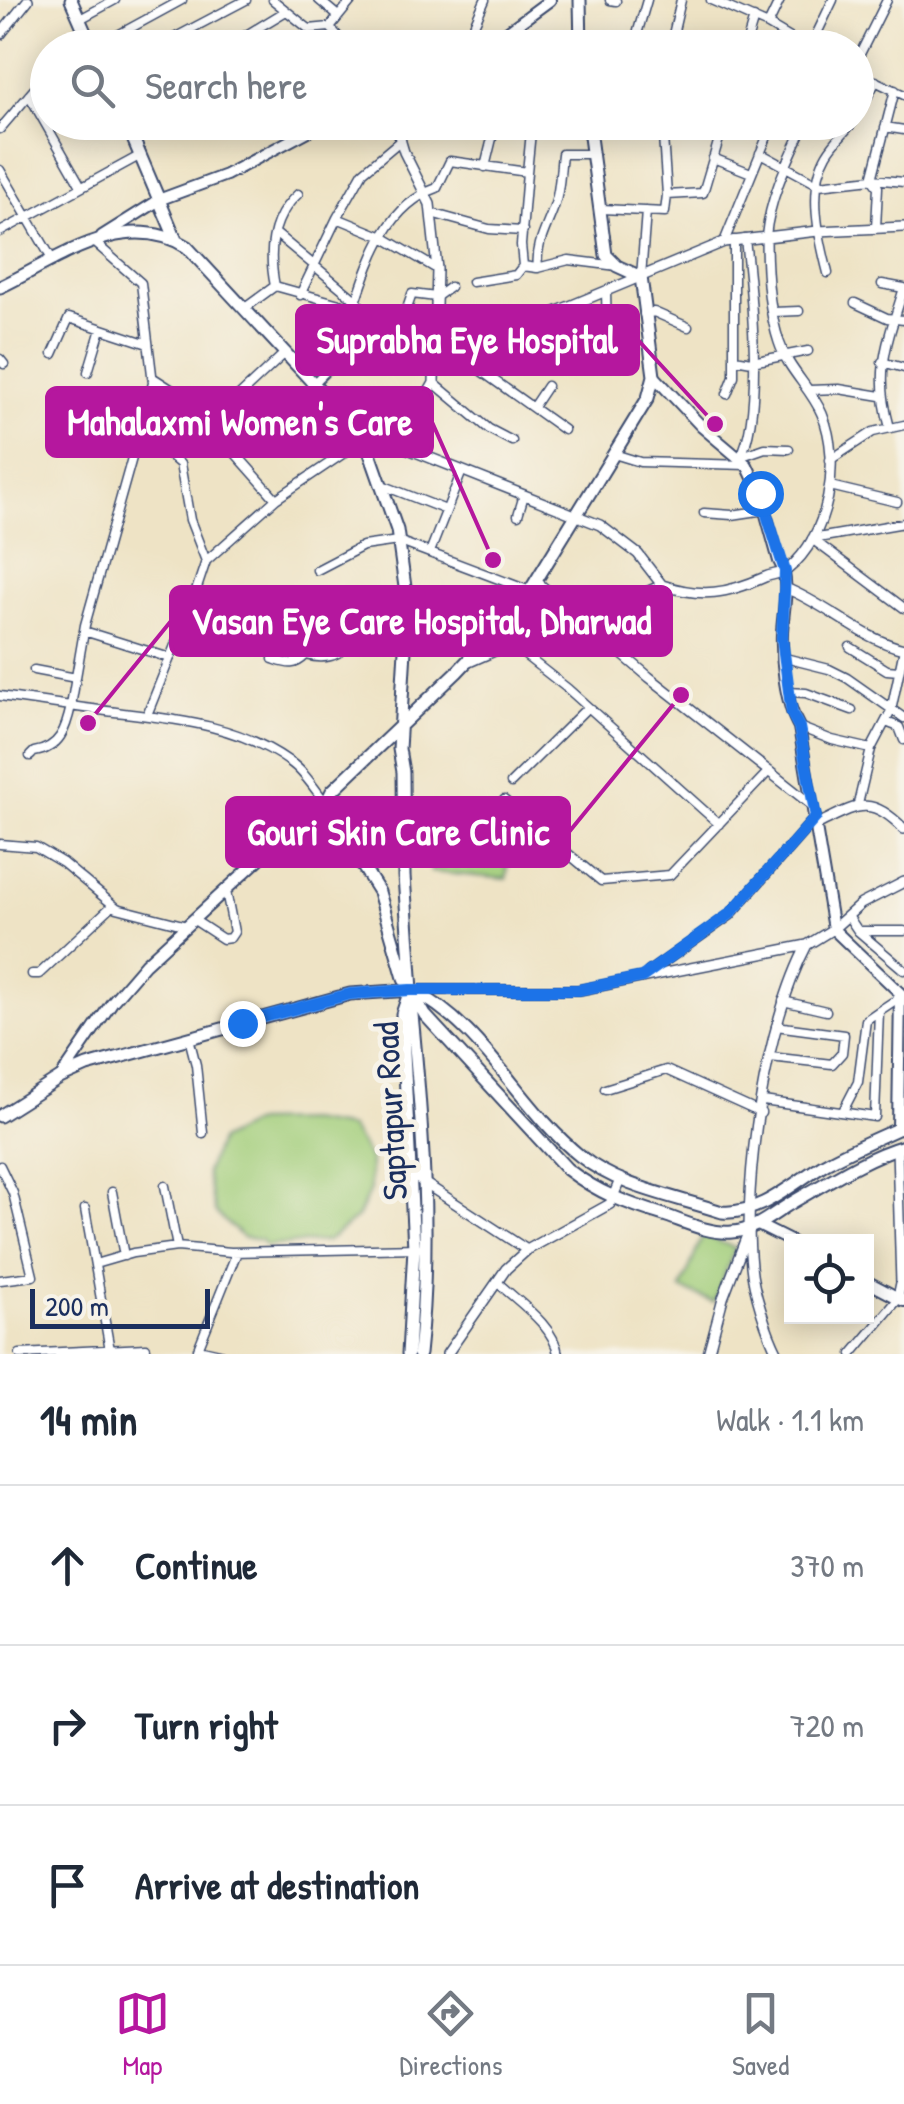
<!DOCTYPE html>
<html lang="en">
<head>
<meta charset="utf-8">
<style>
	:root { --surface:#fff; --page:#f6f6f7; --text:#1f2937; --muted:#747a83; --line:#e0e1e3; --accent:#b5179e }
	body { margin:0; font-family:"Patrick Hand",sans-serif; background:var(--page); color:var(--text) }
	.controls { position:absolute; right:30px; bottom:30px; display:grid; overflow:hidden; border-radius:0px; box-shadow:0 5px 25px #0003 }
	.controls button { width:90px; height:90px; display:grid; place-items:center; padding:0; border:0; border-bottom:2px solid var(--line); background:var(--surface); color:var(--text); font:50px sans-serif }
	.scale { position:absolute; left:30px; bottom:25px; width:180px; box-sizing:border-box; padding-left:10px; border:5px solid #1b2f5e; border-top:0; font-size:28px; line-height:35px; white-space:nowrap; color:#1b2f5e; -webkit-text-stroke:8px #f7f3e8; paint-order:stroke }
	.stop { position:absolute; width:30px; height:30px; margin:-22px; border:8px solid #1a73e8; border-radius:50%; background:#fff }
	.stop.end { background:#1a73e8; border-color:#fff; box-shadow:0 2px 10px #0008 }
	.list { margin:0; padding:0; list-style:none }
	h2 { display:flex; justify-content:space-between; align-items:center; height:130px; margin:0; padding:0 40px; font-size:42px }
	h2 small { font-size:32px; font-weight:400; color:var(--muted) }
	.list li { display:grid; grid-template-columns:65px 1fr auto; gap:30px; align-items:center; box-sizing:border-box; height:160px; padding:0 40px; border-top:2px solid var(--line) }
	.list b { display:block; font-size:38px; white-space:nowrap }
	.list em { font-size:32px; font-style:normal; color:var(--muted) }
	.icon { flex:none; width:55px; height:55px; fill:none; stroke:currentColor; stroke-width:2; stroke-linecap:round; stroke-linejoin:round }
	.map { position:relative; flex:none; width:904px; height:1354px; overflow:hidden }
	.search { position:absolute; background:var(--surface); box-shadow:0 5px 25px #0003; left:30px; right:30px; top:30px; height:110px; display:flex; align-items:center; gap:25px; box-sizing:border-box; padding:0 35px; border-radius:55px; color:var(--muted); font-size:38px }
	.sheet { height:610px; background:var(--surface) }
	nav { display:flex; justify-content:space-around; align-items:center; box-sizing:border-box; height:140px; border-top:2px solid var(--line); background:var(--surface); font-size:28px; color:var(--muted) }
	nav a { display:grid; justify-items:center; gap:5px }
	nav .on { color:var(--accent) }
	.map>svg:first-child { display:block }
	.park { fill:url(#park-crowns); stroke:#5e7e6c; stroke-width:2.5 }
	.garden { fill:#a1cd79; stroke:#5e7e6c; stroke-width:2.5 }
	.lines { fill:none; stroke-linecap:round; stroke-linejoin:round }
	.minor-casing { stroke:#3b4a6d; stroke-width:11 }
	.tertiary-casing { stroke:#3b4a6d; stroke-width:12 }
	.secondary-casing { stroke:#3b4a6d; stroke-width:14 }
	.primary-casing { stroke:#3b4a6d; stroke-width:15 }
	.minor { stroke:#fff; stroke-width:8 }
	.tertiary { stroke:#fff; stroke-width:9 }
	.secondary { stroke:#fff; stroke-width:10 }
	.primary { stroke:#fff; stroke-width:11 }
	.route { stroke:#1a73e8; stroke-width:12 }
	.labels { text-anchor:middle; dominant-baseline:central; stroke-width:10; stroke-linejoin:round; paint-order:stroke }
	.street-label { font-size:35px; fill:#1b2f5e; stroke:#f7f3e8 }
	.leader { fill:none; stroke:#b5179e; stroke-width:4 }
	.callout-dot { fill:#b5179e; stroke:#f7f3e8; stroke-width:4 }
	.callout { fill:#b5179e; stroke:#b5179e; stroke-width:4 }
	.callout-label { font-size:38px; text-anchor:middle; font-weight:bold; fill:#fff }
</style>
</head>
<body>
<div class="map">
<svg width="904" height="1354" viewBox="0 0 904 1354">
	<defs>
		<pattern id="park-crowns" width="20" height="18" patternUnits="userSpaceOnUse" patternTransform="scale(2.5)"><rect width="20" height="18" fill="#a1cd79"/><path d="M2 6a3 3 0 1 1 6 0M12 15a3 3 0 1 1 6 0" fill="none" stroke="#8ab06b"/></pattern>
	</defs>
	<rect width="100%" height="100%" fill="#f7f3e8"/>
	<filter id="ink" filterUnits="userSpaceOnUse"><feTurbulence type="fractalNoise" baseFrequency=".01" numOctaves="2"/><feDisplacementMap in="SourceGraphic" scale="20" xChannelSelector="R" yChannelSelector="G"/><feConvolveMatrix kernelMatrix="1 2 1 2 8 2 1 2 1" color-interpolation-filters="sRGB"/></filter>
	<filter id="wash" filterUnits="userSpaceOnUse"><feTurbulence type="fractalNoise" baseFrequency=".0048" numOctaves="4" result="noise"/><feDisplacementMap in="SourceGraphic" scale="40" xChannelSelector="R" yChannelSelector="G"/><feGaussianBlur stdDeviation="2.25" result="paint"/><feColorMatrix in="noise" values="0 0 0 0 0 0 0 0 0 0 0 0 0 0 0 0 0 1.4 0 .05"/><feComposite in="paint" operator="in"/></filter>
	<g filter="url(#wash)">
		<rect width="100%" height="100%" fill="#eee3c5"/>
		<!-- park -->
		<path class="park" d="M438,821L478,824L479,830L495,833L512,843L506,879L431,872Z"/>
		<!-- garden -->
		<path class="garden" d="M308,1121L350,1128L370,1159V1190L357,1218L327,1241L265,1246L261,1240L242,1237L215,1212L206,1172L219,1141L255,1122Z
			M703,1235L735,1248L714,1302L681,1289Z"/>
	</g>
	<g filter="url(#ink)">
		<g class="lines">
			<defs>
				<path id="minor" d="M273,0L309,29L330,27L352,0
					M319,0L338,16
					M610,0L616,1
					M711,0L768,25L807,48
					M80,19L115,0
					M768,25L780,0
					M330,27L348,48
					M68,48L84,28
					M94,48L182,0
					M155,48L246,0
					M225,48L286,11
					M476,48L474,25L485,0
					M633,48L647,0
					M670,48L681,0
					M745,48L754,18
					M810,48L833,0
					M856,62L887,0
					M856,72L904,95
					M29,95L81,186
					M856,117L876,81
					M885,127L904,130
					M0,129L48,73
					M663,136L675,129L679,122
					M760,153L819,185L872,179L904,182
					M713,158L751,173
					M485,167L496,122
					M0,170L53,261
					M527,172L532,122
					M667,195L703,193L724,122
					M602,209L665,212L667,195L662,122
					M431,213L489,229L523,231
					M337,218L363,172L401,140
					M876,228L878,187L872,179L895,90
					M0,232L141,155
					M275,233L351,296L370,316L435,340
					M766,236C770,195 789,159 806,122
					M93,241L141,283L153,383L85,625L71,706C144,718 227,716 290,762C304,771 315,790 326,803
					M724,242L773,122
					M538,268C535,244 548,226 555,204C560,189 560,171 562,154H593
					M828,273C819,238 807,188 827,154C834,142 844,133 853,122
					M641,277L646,211
					M472,282L516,275L523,266
					M882,284L904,288
					M275,286L354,308C370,261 386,206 437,188L450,161L527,172L521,245L523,266L537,268L569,260L617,266
					M275,286C268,252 271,218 298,194
					M606,291L607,334
					M300,295L337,218L381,236L437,269
					M855,303L887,318L904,320
					M245,308L275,286
					M773,312L799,311
					M644,314L654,312L688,327
					M401,326L412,294L436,297L450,287
					M446,346L564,430
					M53,354L69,318L148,344
					M0,359L4,364
					M735,359L752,362L808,351
					M882,362L904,368
					M88,372L101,329
					M152,377L188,400L276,499
					M314,383L353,344L370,316
					M434,383L489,429L512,441
					M809,390L839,389L881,396
					M727,394L734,376V240
					M533,407L547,386
					M209,424L286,352
					M890,428C874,371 887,343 904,288
					M142,432L180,464L190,520L206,561
					M614,454L640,462L747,465
					M742,456L765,448L789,449
					M740,458C764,414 751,290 745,239
					M830,460L873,432L904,425
					M382,485L446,510
					M830,486L897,502
					M704,513L732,515L765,510
					M518,515L524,495
					M812,539L904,608
					M812,539L904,523
					M430,552L462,471
					M317,570L363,546L398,541L530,591
					M405,612L447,620L486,642
					M84,631L170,658
					M285,633L307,642L306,655C341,665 345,640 373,635C383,633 395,637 405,639
					M512,645L568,689L719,824
					M850,647L887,670L899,671
					M785,658L829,669L847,678L904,718
					M273,659C288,664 294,667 306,655
					M34,670L76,678
					M789,692L806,693L852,710
					M0,696L71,706C66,729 60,748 34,752L30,756
					M147,715L192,603L206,561L276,499L365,439
					M886,722L899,727L904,740
					M799,727L832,740L871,749
					M511,783L588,707
					M504,800L601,881L670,875L769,771
					M858,804L871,749L891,711L904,649
					M0,844L36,847L63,863L117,908L187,926
					M848,916L858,931L904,970
					M194,920L223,939L230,938L234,932L226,891
					M859,931H904
					M32,974H39L113,905
					M783,1001L826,1011
					M189,1038L196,1065L203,1133
					M770,1057L832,1064L842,1053L844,1035L776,1026
					M605,1089L666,1070L761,1113
					M763,1101L875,1117L879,1011L900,997
					M843,1111L858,1082L866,1020L879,1011
					M0,1166L13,1193L33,1276L0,1280
					M165,1186L177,1247
					M112,1192L124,1256
					M85,1209L110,1350
					M95,1264L133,1253L177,1247L231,1252L418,1248
					M497,1282C518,1302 554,1325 558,1354
					M20,1354L146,1348
					M220,1354L198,1349L237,1252
					M852,1354L900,1297"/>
				<path id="tertiary" d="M0,35L28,0
					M435,349L476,340L524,325L724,242L818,231L904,227
					M370,434L600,525L638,554L662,585
					M365,439L423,402L434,383L437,269L430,204L404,152L395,122
					M537,582L649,677L813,806
					M785,588C827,604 861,639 904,649
					M467,663L577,615L613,607L662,585C702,598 727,594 765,577C772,574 781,574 787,570C829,537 842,462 822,414C811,388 788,370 779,342C768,309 766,270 766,236
					M816,825C856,806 869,793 904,829
					M649,972L730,915L816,817
					M412,990H579L807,945L833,929L861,904L904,882
					M897,1148L901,1283L898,1297
					M412,1175L527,1250
					M447,1354L506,1269L527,1250L610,1204L620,1180
					M708,1354L723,1298L747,1235
					M778,1354C767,1333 753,1290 751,1266C742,1179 766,1022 807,945"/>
				<path id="secondary" d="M485,48L550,0
					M102,236L161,199L226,175L325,122
					M654,376L702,427L747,465L760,493L779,561C791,581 783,610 782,632C781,660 785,703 799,727L833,929L900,993L898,1128
					M61,1077L113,1001L145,964L303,819L326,803
					M758,1225L792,1242
					M866,1281L904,1301"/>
				<path id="primary" d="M71,0L92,48
					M580,0L581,48
					M126,122L176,240
					M588,122L606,255L617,266L641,277L654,376L648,398L523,602L457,672L332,791L326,803L330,814L379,892L404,978L425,1015L567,1169C598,1193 628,1204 664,1215C685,1222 709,1234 732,1232C755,1231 774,1213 793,1202C828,1182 866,1157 904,1146
					M0,287C57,260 124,208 187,247L365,439L397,530L405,587L406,634L399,749L403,772L404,876L412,990C484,1026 519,1107 580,1156C620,1188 674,1196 722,1212C761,1215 794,1182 826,1163C851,1149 878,1138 904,1126
					M410,994C422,1113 432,1235 419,1354
					M0,1116L60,1078L87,1066L350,994L412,990
					M408,1354L414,1248L402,1014L410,990"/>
			</defs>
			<!-- minor casing -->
			<use href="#minor" class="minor-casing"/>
			<!-- tertiary casing -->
			<use href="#tertiary" class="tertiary-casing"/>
			<!-- secondary casing -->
			<use href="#secondary" class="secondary-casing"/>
			<!-- primary casing -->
			<use href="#primary" class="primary-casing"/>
			<!-- minor -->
			<use href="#minor" class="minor"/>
			<!-- tertiary -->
			<use href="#tertiary" class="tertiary"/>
			<!-- secondary -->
			<use href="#secondary" class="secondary"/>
			<!-- primary -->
			<use href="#primary" class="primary"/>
		</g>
	</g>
	<g class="lines" filter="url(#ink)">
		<!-- route -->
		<path class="route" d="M242,1023L350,994L410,990H578L642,977L730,914L816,817L799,727L792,714L782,638L785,571L760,493"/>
	</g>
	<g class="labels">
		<!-- street labels -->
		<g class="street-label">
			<text transform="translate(390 1111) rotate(-93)">Saptapur Road</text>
		</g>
	</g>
	<!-- callouts -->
	<path class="leader" d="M715 424L638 340M493 560L432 422M88 723L171 621M681 695L569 832"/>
	<g class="callout-dot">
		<circle cx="715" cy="424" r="10"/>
		<circle cx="493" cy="560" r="10"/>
		<circle cx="88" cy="723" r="10"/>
		<circle cx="681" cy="695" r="10"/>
	</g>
	<g class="callout">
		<rect x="297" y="306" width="341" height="68" rx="10"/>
		<rect x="47" y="388" width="385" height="68" rx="10"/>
		<rect x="171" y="587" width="500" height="68" rx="10"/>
		<rect x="227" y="798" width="342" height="68" rx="10"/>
	</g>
	<g class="callout-label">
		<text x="467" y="353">Suprabha Eye Hospital</text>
		<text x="240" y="435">Mahalaxmi Women's Care</text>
		<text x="421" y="634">Vasan Eye Care Hospital, Dharwad</text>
		<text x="398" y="845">Gouri Skin Care Clinic</text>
	</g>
</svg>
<div class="controls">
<button><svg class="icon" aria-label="locate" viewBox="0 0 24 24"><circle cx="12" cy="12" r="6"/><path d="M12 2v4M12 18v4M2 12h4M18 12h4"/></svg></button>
</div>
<div class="scale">200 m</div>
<div class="stop" style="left:760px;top:493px"></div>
<div class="stop end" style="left:242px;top:1023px"></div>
<div class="search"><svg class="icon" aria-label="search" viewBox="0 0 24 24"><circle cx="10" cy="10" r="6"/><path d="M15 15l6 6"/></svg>Search here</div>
</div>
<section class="sheet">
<h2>14 min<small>Walk · 1.1 km</small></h2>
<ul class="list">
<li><svg class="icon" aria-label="ahead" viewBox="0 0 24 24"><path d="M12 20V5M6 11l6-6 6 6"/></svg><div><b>Continue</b></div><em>370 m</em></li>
<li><svg class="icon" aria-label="right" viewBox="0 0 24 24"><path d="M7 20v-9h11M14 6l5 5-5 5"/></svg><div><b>Turn right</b></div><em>720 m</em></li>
<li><svg class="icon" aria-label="arrive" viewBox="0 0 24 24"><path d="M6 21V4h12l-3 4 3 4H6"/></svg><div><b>Arrive at destination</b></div></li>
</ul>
</section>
<nav>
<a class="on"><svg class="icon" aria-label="map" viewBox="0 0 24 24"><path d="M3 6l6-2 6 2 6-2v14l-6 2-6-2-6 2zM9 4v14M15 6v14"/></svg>Map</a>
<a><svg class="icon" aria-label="directions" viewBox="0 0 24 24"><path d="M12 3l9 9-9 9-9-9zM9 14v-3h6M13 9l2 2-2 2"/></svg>Directions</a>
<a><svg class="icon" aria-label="saved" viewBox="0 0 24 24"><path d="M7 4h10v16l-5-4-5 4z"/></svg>Saved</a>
</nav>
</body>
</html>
